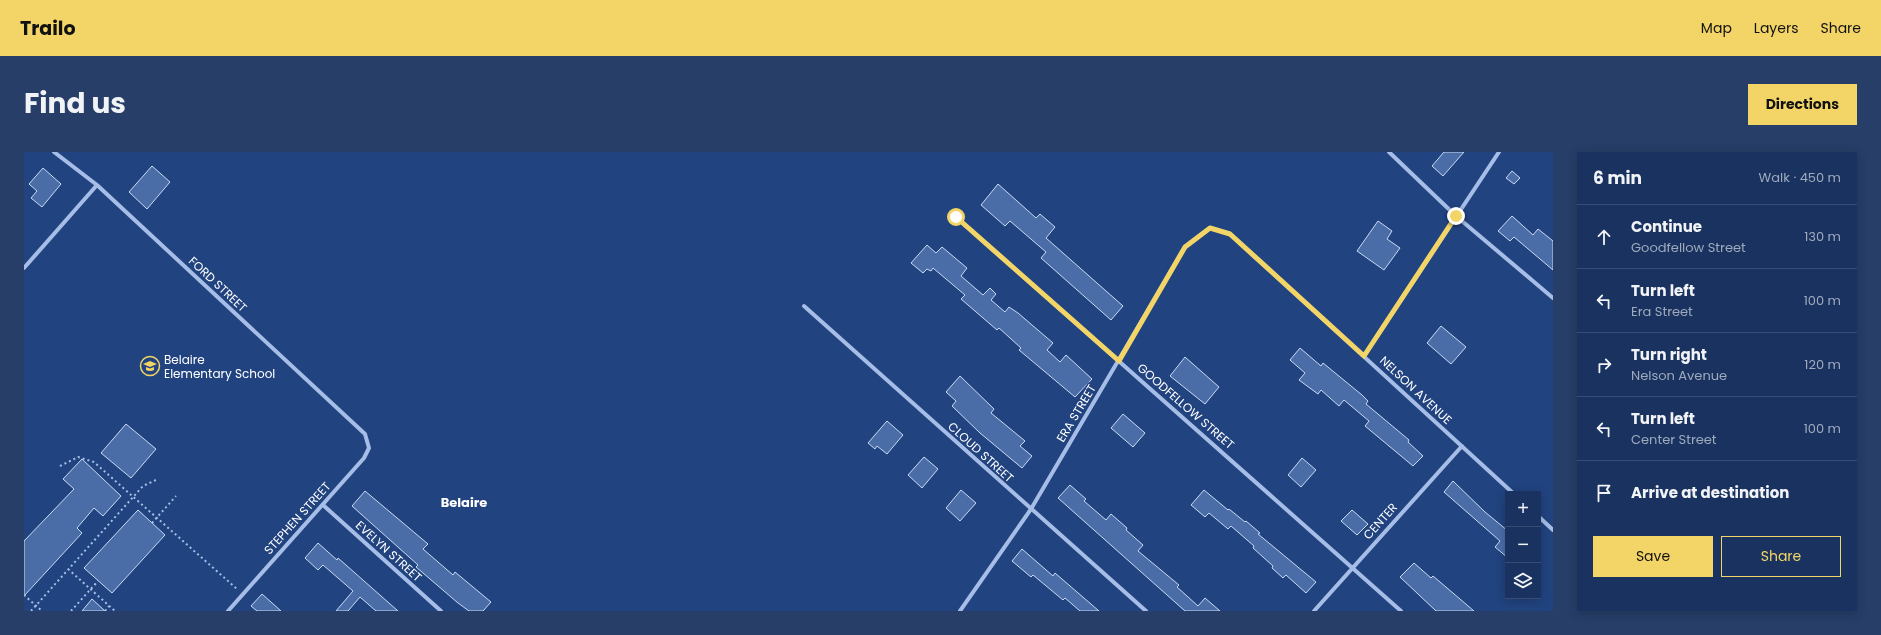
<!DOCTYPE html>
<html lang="en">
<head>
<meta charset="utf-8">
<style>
	:root { --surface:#19325f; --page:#263e68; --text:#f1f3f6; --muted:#9faabd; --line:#374d74; --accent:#f3d567 }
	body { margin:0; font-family:Poppins,sans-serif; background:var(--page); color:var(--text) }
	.controls { position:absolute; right:12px; bottom:12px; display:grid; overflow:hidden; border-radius:0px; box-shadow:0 2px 10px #0003 }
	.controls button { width:36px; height:36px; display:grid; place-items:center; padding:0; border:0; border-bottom:1px solid var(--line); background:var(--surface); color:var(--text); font:20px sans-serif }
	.stop { position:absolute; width:12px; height:12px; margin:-9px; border:3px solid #f3d567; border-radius:50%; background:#fff }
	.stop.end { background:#f3d567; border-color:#fff; box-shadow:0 1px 4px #0008 }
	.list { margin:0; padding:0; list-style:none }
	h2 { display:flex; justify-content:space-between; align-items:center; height:52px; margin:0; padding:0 16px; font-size:17px }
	h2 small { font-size:13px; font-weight:400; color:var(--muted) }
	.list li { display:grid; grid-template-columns:26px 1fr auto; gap:12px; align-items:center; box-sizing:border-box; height:64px; padding:0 16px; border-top:1px solid var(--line) }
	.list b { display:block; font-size:15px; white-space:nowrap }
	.list p { margin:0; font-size:13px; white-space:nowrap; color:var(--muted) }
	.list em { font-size:13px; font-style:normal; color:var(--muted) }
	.actions { display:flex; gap:8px; padding:12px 16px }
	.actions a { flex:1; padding:9px 0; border:1px solid var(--accent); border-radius:0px; text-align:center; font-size:14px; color:var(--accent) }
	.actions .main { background:var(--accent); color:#111 }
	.icon { flex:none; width:22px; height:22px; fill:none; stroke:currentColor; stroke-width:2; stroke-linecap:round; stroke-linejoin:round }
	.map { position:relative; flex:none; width:1529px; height:459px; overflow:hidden; border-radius:0px }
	header { display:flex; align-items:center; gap:24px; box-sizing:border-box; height:56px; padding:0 20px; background:var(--accent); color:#111 }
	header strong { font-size:19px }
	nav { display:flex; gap:22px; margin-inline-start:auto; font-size:14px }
	.intro { display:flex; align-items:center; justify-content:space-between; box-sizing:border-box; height:96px; padding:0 24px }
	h1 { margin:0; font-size:28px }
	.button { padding:10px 18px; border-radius:0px; background:var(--accent); color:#111; font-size:14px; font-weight:700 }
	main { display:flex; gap:24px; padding:0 24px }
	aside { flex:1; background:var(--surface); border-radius:0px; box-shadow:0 2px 10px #0003 }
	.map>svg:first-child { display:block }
	.building { fill:#4a6da8; stroke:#c9daf5 }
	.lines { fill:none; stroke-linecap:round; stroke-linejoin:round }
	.path { stroke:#a6bee7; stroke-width:2; stroke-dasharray:2 3; stroke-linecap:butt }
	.minor { stroke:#a6bee7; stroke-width:4 }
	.route { stroke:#f3d567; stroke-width:5 }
	.labels { text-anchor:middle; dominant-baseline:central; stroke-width:3; stroke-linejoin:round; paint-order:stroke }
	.street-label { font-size:12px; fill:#fff; stroke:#21437f }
	.poi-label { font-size:12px; fill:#fff; stroke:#21437f; text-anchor:start }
	.neighbourhood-label { font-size:13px; font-weight:bold; fill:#fff; stroke:#21437f }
</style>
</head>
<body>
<header>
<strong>Trailo</strong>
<nav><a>Map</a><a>Layers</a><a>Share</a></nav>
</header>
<div class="intro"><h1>Find us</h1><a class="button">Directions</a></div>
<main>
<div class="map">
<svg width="1529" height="459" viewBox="0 0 1529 459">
	<rect width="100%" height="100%" fill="#21437f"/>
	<!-- building -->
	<path class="building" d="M1420,0H1440L1419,24L1408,14Z
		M128,14L146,30L123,57L105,40Z
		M19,16L37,32L18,55L7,46L13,39L5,32Z
		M1488,19L1496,26L1490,32L1482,26Z
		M974,32L1012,66L1016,62L1031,75L1022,86L1099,154L1087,168L1017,106L1022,100L986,69L981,74L957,53Z
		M1488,64L1509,83L1514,77L1529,89V118L1490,85L1486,89L1474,79Z
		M1354,69L1368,79L1363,87L1376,96L1360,118L1333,99Z
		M903,93L912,101L918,95L943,116L937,124L959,143L966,136L972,142L967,148L981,160L985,155L994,161L1029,191L1023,198L1036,210L1042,203L1068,227L1051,245L995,198L997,196L975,176L973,178L937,147L941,143L909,116L907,119L903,117L899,121L887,111Z
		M1417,174L1442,195L1427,212L1403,191Z
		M1276,196L1297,214L1299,211L1338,243L1344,249L1342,252L1385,288L1384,290L1399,304L1389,314L1341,274L1345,269L1320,248L1315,254L1297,238L1294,242L1275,228L1281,221L1266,208Z
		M1161,205L1195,235L1181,252L1146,224Z
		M936,224L970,257L967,261L1001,289L996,294L1008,304L998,316L956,281L928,254L932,249L922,240Z
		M1099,262L1121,281L1109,295L1087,276Z
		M863,269L879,283L863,302L853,294L851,297L844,291Z
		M102,272L132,297L107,326L77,301Z
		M900,305L914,317L898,336L884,323Z
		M1278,306L1292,318L1277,335L1264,323Z
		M58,307L97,344L79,364L70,356L53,376L58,381L0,444V389L50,337L39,327Z
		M1429,329L1461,360L1484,379V406L1471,395L1476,389L1420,340Z
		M1046,333L1062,347L1060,349L1082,368L1087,362L1103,376L1102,378L1119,393L1114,399L1155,433L1153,435L1174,454L1181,446L1196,459H1161L1034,346Z
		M937,338L952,351L936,369L922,356Z
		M1180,338L1204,358L1205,357L1221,370L1222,369L1236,381L1234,382L1292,430L1282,441L1262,423L1259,426L1248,416L1249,414L1229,396L1230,394L1207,374L1204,377L1185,361L1181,365L1167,353Z
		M341,339L404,392L399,397L429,423L431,420L467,450L459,459H445L434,451L392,415L394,413L328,354Z
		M114,358L141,383L88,441L60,416Z
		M1328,358L1344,372L1333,383L1317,369Z
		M294,391L313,408L314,406L374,459H352L336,445L324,459H312L329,439L299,413L294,418L281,406Z
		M998,397L1029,424L1031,421L1075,459H1056L1041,446L1039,448L1009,423L1007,425L988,409Z
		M1390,411L1407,426L1409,424L1450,459H1412L1376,425Z
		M238,442L257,459H233L227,454Z
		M68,447L81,459H58Z"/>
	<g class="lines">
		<!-- path -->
		<path class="path" d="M36,314L54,305L70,310L213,437
			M128,371L152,344
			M44,417L91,459
			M0,443L18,459
			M7,459L119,334L134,327
			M47,459L74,429
			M81,459L85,454"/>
		<!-- minor -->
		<path class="minor" d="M30,0L73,33L341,282L345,296L340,306L204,459
			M1365,0L1432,64L1529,146
			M932,65L1377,459
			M0,116L73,33
			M780,154L1122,459
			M1340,204L1475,0
			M299,353L417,459
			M1514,364L1529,378
			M936,459L1007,357L1161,95L1186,76L1206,82L1490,342
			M1290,459L1438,294"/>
	</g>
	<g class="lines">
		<!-- route -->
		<path class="route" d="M932,65L1095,209L1161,95L1186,76L1206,82L1340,204L1432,64"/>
	</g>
	<!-- icons -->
	<defs>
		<symbol id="school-ring" viewBox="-11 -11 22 22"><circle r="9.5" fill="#21437f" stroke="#f3d567" stroke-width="1.5"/><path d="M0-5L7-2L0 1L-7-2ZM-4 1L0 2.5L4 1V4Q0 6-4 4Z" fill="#f3d567"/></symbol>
	</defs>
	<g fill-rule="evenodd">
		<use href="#school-ring" x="115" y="203" width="22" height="22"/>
	</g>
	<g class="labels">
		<!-- street labels -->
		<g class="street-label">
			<text transform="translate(194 132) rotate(43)">FORD STREET</text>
			<text transform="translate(1392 238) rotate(43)">NELSON AVENUE</text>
			<text transform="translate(1162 254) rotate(41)">GOODFELLOW STREET</text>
			<text transform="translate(1052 261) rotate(-59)">ERA STREET</text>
			<text transform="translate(957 300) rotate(42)">CLOUD STREET</text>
			<text transform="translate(273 366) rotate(-48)">STEPHEN STREET</text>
			<text transform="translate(1356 369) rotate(-48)">CENTER</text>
			<text transform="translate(365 399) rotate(42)">EVELYN STREET</text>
		</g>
		<!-- poi labels -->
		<g class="poi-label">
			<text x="140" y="207">Belaire<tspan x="140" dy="14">Elementary School</tspan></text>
		</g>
		<!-- neighbourhood labels -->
		<g class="neighbourhood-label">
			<text x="440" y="350">Belaire</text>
		</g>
	</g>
</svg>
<div class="controls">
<button>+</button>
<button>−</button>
<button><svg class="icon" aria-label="layers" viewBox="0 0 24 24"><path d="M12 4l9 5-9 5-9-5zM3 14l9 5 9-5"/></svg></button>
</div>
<div class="stop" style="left:932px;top:65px"></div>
<div class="stop end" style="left:1432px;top:64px"></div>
</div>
<aside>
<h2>6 min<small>Walk · 450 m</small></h2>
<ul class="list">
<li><svg class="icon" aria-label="ahead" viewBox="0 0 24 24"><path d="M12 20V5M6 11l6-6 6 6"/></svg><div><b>Continue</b><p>Goodfellow Street</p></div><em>130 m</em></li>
<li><svg class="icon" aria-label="left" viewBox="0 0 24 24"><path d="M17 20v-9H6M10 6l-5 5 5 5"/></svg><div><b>Turn left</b><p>Era Street</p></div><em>100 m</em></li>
<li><svg class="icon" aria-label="right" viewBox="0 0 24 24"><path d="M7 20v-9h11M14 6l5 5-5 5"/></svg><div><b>Turn right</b><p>Nelson Avenue</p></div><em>120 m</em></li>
<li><svg class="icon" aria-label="left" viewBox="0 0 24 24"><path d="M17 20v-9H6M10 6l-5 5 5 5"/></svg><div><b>Turn left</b><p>Center Street</p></div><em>100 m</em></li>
<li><svg class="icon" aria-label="arrive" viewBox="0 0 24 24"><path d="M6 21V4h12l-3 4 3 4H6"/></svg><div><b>Arrive at destination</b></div></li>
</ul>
<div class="actions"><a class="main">Save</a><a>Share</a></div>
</aside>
</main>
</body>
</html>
